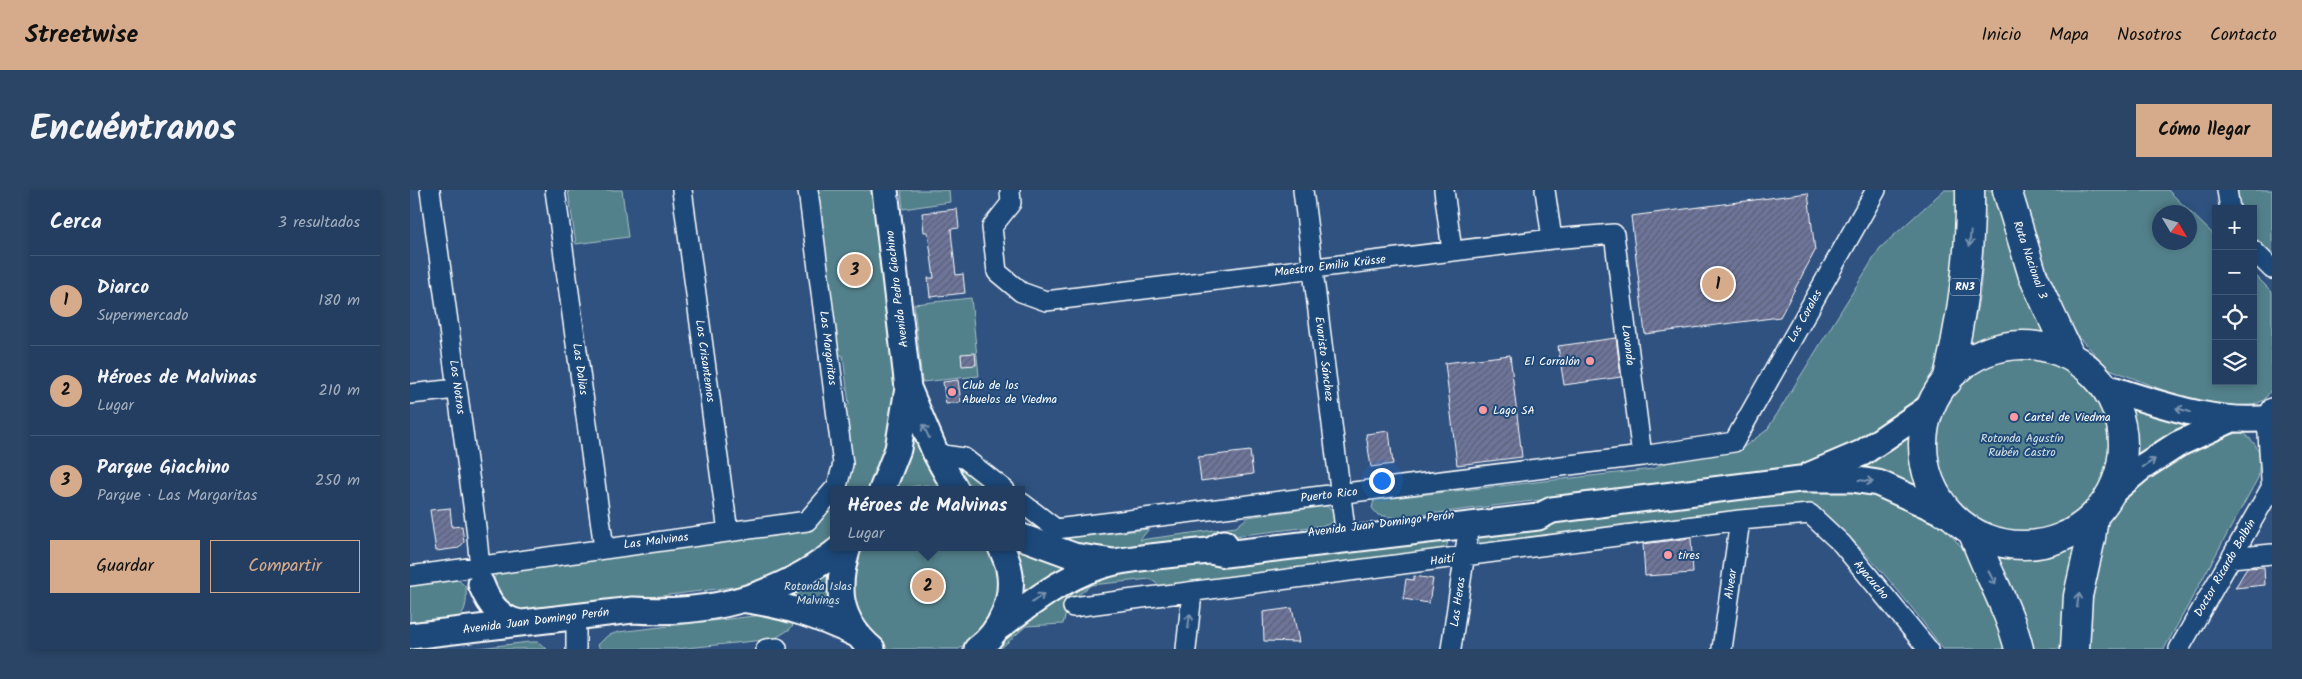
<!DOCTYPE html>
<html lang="es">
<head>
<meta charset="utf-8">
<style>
	:root { --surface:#233e60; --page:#2b4566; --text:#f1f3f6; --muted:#a3aebd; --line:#405775; --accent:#d6ab8b }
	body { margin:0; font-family:Kalam,sans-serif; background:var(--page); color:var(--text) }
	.controls { position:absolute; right:15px; top:15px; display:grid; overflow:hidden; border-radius:0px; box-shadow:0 2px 8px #0003 }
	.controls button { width:45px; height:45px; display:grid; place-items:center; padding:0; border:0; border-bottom:1px solid var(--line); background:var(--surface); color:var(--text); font:25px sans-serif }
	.compass { position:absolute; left:1742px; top:15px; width:45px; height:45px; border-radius:50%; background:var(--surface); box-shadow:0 2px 8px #0003; rotate:128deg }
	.you { position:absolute; left:971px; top:290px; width:18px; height:18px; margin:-12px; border:4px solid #fff; border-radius:50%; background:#1a73e8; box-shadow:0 0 0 8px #1a73e833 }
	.badge { display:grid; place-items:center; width:32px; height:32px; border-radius:50%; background:var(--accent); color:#111; font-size:16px; font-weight:700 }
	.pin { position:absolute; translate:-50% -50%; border:2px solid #fff; box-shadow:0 1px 5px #0006 }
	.popup { position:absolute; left:420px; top:296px; width:195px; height:65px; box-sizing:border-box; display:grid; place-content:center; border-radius:0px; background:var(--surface); filter:drop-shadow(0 1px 4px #0005); font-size:16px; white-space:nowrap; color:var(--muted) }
	.popup b { font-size:19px; color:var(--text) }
	.popup::after { content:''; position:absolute; left:50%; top:100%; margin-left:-10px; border:10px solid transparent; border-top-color:var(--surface) }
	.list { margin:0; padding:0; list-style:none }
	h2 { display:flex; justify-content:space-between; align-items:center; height:65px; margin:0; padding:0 20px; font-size:21px }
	h2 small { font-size:16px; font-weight:400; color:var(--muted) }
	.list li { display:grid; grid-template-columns:32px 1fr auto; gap:15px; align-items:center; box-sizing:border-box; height:90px; padding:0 20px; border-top:1px solid var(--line) }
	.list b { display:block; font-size:19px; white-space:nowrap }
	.list p { margin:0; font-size:16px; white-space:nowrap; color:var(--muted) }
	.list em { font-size:16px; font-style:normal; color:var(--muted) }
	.actions { display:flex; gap:10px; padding:15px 20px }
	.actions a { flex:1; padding:11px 0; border:1px solid var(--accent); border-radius:0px; text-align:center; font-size:18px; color:var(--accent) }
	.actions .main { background:var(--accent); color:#111 }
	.icon { flex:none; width:28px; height:28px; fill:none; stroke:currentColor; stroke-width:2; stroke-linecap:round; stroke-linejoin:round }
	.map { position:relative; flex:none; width:1862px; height:459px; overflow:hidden; border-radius:0px }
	header { display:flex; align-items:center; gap:30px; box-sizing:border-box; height:70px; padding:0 25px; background:var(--accent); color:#111 }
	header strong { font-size:24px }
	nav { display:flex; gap:28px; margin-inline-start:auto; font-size:18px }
	.intro { display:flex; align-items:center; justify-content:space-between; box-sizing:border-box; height:120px; padding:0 30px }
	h1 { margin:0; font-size:35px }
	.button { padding:12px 22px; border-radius:0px; background:var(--accent); color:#111; font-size:18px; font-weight:700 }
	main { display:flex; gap:30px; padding:0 30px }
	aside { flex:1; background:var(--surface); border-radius:0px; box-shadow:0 2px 8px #0003 }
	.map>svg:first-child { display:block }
	.green { fill:#52818b; stroke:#a8c0c5; fill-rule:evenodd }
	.building { fill:url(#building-hatch); stroke:#fff }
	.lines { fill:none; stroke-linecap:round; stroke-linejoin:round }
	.minor-casing { stroke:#fff; stroke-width:22 }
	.major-casing { stroke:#fff; stroke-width:29 }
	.highway-casing { stroke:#fff; stroke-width:31 }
	.minor { stroke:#1f4a7a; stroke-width:19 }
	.major { stroke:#1f4a7a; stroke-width:25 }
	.highway { stroke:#1f4a7a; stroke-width:28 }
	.oneway { stroke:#7992af }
	.poi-dot { fill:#ff9aa2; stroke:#1f4a7a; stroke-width:2 }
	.labels { text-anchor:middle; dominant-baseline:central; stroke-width:4; stroke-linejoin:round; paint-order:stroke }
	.shield { fill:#1f4a7a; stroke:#bcc9d7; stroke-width:1 }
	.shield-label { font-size:11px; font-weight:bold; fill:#fff }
	.street-label { font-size:12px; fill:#fff; stroke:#1f4a7a }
	.poi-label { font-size:12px; fill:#fff; stroke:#1f4a7a; text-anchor:start }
	.park-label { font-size:12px; fill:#d4e0e2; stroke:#1f4a7a }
</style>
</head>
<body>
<header>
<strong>Streetwise</strong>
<nav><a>Inicio</a><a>Mapa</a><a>Nosotros</a><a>Contacto</a></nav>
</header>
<div class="intro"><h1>Encuéntranos</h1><a class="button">Cómo llegar</a></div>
<main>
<aside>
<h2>Cerca<small>3 resultados</small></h2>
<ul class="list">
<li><span class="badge">1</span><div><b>Diarco</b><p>Supermercado</p></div><em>180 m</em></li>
<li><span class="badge">2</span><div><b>Héroes de Malvinas</b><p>Lugar</p></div><em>210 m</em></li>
<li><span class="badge">3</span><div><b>Parque Giachino</b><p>Parque · Las Margaritas</p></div><em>250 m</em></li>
</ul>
<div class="actions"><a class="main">Guardar</a><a>Compartir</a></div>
</aside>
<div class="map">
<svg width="1862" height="459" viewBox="0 0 1862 459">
	<defs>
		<pattern id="building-hatch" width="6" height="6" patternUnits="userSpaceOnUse" patternTransform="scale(1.25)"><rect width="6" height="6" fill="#6d749a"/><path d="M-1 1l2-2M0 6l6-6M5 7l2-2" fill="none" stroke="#5c6073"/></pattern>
	</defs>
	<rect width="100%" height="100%" fill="#2f5280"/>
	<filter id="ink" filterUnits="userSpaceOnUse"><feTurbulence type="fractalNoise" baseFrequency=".02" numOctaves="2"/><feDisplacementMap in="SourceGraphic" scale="10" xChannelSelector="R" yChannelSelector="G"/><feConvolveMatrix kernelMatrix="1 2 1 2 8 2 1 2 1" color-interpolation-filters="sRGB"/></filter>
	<g filter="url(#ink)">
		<!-- green -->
		<path class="green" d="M158,0H212L218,47L166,54Z
			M404,0H470L488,202L484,229L463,300H430L431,222L439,214L433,166L423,161Z
			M491,0H539L540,12L493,19Z
			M1534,0H1549L1545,120L1524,180L1505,211L1456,249L1414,270L1386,278L987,328L968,325L962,318L964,310L1243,279L1255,273L1335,256L1357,240L1470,58Z
			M1573,0H1586L1637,145C1605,141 1586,138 1559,157L1557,156C1575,107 1574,52 1573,0Z
			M1609,0H1758L1806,47V191H1843V83L1862,102V199L1854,210L1840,217L1824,219L1775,209L1700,179L1670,149L1630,83ZM1750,22H1780V52H1750Z
			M1827,0H1862V69L1843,50V19H1830Z
			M561,108L569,186L512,192L504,114Z
			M1523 256a89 89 0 1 1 178 0a89 89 0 1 1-178 0Z
			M1720,215L1788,232L1725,272L1724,228Z
			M501,235L532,295C526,298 522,295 516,295C503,295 492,300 479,300Z
			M1833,242C1851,257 1851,265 1848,288L1754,459H1674C1682,369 1686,302 1779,262C1797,255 1814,245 1833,242Z
			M1499,246L1502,249C1502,267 1504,283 1512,300L1438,280Z
			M548,276L574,296L557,300Z
			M1412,297L1465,302L1512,323L1534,338L1559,365L1598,459H1533C1495,407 1455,358 1406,316L1079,355L1070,354L1067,347L1072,340Z
			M424,308V352L361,389L331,396L115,423C98,417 87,409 82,391L89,381L393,339Z
			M916,316L923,320L927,325L924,331L917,335L723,358L711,365L696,364L666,359L612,342V339L614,341L627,338L642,350L739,339L730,350L826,337L838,327Z
			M1033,345L1038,351L1036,359L1029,363L753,398L740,389L681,395L659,412L653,434L616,436L590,459H580L639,408L705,380Z
			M1667,354L1656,459H1621L1583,368H1625L1643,365Z
			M448,357H579L587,380L588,405L580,428L566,447L549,459H476L458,445L445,425L440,379Z
			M603,357H612L677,373L614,407Z
			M421,377L430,426L369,404Z
			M46,388L56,397C56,404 57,411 55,417C50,438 17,436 0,438V394Z
			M361,424L388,428L380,439L364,449L267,459H190L188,455L197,446L208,442Z
			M119,452H128L137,459H61Z"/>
		<!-- building -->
		<path class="building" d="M1398,3L1405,61L1370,127L1235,144L1221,26Z
			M547,19L549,38L541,39L542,51L546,85L553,84L555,103L520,107L518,88H524L518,42H514L512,23Z
			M1206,148L1211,187L1154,195L1148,156Z
			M565,163L566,175L552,176L551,164Z
			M1100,165L1112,267L1047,275L1035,173Z
			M548,190L551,212L536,214L533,192Z
			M979,241L983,274L961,277L956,244Z
			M840,261L843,284L791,291L788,267Z
			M40,318L42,337L52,336L54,352L49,358L26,361L20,320Z
			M1281,348L1283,383L1235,386L1233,354Z
			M1854,377L1855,395L1825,398L1837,378Z
			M1004,386L1023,389L1019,413L993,409L996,389L1004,390Z
			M882,418L889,452L854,451L853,422Z"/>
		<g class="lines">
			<defs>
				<path id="minor" d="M20,0L66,337L71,388
					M145,0L194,358
					M272,0L318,342
					M600,0L601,13L582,37L587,82L611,102L636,111L1142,49L1204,44L1232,266
					M893,0L935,339
					M1034,0L1042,61
					M1135,0L1142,49
					M1817,0L1820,19
					M1843,60L1862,79
					M0,204L47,199
					M1862,218L1857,229L1862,304
					M526,264L554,268L595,300
					M612,313L646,339L1232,266L1324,252L1466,0
					M1821,368L1862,364
					M0,386L397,331L427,296L433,274L398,0
					M663,417L1330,330L1400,324L1432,354L1518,459
					M166,440V459
					M356,459L367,458
					M776,459L782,403
					M1041,459L1059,335
					M1312,459L1330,330
					M1769,459L1861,298"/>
				<path id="major" d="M475,0L498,198L526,264L546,300
					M1698,198C1751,214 1805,235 1862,228
					M1400,285L1452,263L1521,216
					M472,300L488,259L498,198
					M1700,304L1731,278L1768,254L1820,230
					M612,347L664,366L704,372
					M438,357C425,398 428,430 462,459
					M800,361L815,364L1128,327L1142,320L1390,289H1442L1468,293L1539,325
					M71,394C78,412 89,430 111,433
					M337,410C378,416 408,426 446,444
					M589,437C624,411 661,381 705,372C736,366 769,364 800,361L814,353
					M0,446L223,420C300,425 371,407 432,357
					M567,459C591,442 605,408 599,379C598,372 594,364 591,357"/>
				<path id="highway" d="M1597,0L1623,86L1660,166
					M1513 255a100 100 0 1 1 200 0a100 100 0 1 1-200 0Z
					M1537,192C1552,128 1561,65 1560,0
					M1563,343C1577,383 1599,418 1609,459
					M1665,459L1668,406L1681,348L1684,326"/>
			</defs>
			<!-- minor casing -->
			<use href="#minor" class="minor-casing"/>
			<!-- major casing -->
			<use href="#major" class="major-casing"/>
			<!-- highway casing -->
			<use href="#highway" class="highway-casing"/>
			<!-- minor -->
			<use href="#minor" class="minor"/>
			<!-- major -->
			<use href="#major" class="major"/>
			<!-- highway -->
			<use href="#highway" class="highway"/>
		</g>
		<!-- one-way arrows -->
		<defs><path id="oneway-shaft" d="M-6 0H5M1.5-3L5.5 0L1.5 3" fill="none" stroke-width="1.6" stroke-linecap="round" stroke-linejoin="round" transform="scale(1.25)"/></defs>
		<g class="oneway">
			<use href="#oneway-shaft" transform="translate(1560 49) rotate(95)"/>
			<use href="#oneway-shaft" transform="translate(1773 220) rotate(-164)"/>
			<use href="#oneway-shaft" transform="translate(516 241) rotate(-114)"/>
			<use href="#oneway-shaft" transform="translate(1739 273) rotate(-33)"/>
			<use href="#oneway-shaft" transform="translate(1456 291) rotate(7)"/>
			<use href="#oneway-shaft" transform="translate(1582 388) rotate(63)"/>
			<use href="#oneway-shaft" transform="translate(628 408) rotate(-36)"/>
			<use href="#oneway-shaft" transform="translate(1668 410) rotate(-83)"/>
			<use href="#oneway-shaft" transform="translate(779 431) rotate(-83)"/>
		</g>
	</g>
	<!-- markers -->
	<g class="poi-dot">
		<circle cx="1180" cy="171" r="5"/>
		<circle cx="542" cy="202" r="5"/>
		<circle cx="1073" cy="220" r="5"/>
		<circle cx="1604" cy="227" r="5"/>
		<circle cx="1258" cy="365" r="5"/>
	</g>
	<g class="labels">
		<!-- shield labels -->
		<rect class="shield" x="1540" y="88.5" width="30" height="17" rx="4"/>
		<g class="shield-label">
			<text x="1555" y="97">RN3</text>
		</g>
		<!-- street labels -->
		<g class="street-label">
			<text transform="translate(1620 70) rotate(71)">Ruta Nacional 3</text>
			<text transform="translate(920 76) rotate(-7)">Maestro Emilio Krüsse</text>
			<text transform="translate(487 99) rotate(-97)">Avenida Pedro Giachino</text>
			<text transform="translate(1395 126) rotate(-61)">Los Corales</text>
			<text transform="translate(1218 155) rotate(83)">Lavanda</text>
			<text transform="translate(418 158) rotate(83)">Las Margaritas</text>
			<text transform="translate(914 169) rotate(83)">Evaristo Sánchez</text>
			<text transform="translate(295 171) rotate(82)">Los Crisantemos</text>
			<text transform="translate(170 179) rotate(82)">Las Dalias</text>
			<text transform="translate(47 197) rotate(82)">Los Notros</text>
			<text transform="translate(919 305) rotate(-7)">Puerto Rico</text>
			<text transform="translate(971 334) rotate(-7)">Avenida Juan Domingo Perón</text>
			<text transform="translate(246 351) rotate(-7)">Las Malvinas</text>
			<text transform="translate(1032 370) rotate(-8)">Haití</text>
			<text transform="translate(1815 378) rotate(-60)">Doctor Ricardo Balbín</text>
			<text transform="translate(1461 390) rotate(50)">Ayacucho</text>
			<text transform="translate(1321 394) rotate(-82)">Alvear</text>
			<text transform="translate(1048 412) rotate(-82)">Las Heras</text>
			<text transform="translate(126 431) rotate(-7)">Avenida Juan Domingo Perón</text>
		</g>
		<!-- poi labels -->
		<g class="poi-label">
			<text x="1170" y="171" text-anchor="end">El Corralón</text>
			<text x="552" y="195">Club de los<tspan x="552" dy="14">Abuelos de Viedma</tspan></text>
			<text x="1083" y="220">Lago SA</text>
			<text x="1614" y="227">Cartel de Viedma</text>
			<text x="1268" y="365">tires</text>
		</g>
		<!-- park labels -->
		<g class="park-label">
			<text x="1612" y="248">Rotonda Agustín<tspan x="1612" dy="14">Rubén Castro</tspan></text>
			<text x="408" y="396">Rotonda Islas<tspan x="408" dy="14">Malvinas</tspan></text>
		</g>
	</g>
</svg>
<div class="controls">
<button>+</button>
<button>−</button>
<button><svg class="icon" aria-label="locate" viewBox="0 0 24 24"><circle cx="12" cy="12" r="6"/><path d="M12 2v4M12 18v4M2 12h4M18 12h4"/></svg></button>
<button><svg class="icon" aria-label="layers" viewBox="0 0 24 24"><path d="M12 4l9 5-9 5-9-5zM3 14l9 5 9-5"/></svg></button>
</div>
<svg class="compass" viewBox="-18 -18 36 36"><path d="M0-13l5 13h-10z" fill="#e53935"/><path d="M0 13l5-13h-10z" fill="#a3aebd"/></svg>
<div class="you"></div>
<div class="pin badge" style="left:1308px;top:94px">1</div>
<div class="pin badge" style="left:518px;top:396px">2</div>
<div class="popup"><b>Héroes de Malvinas</b>Lugar</div>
<div class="pin badge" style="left:445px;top:80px">3</div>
</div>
</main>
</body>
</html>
